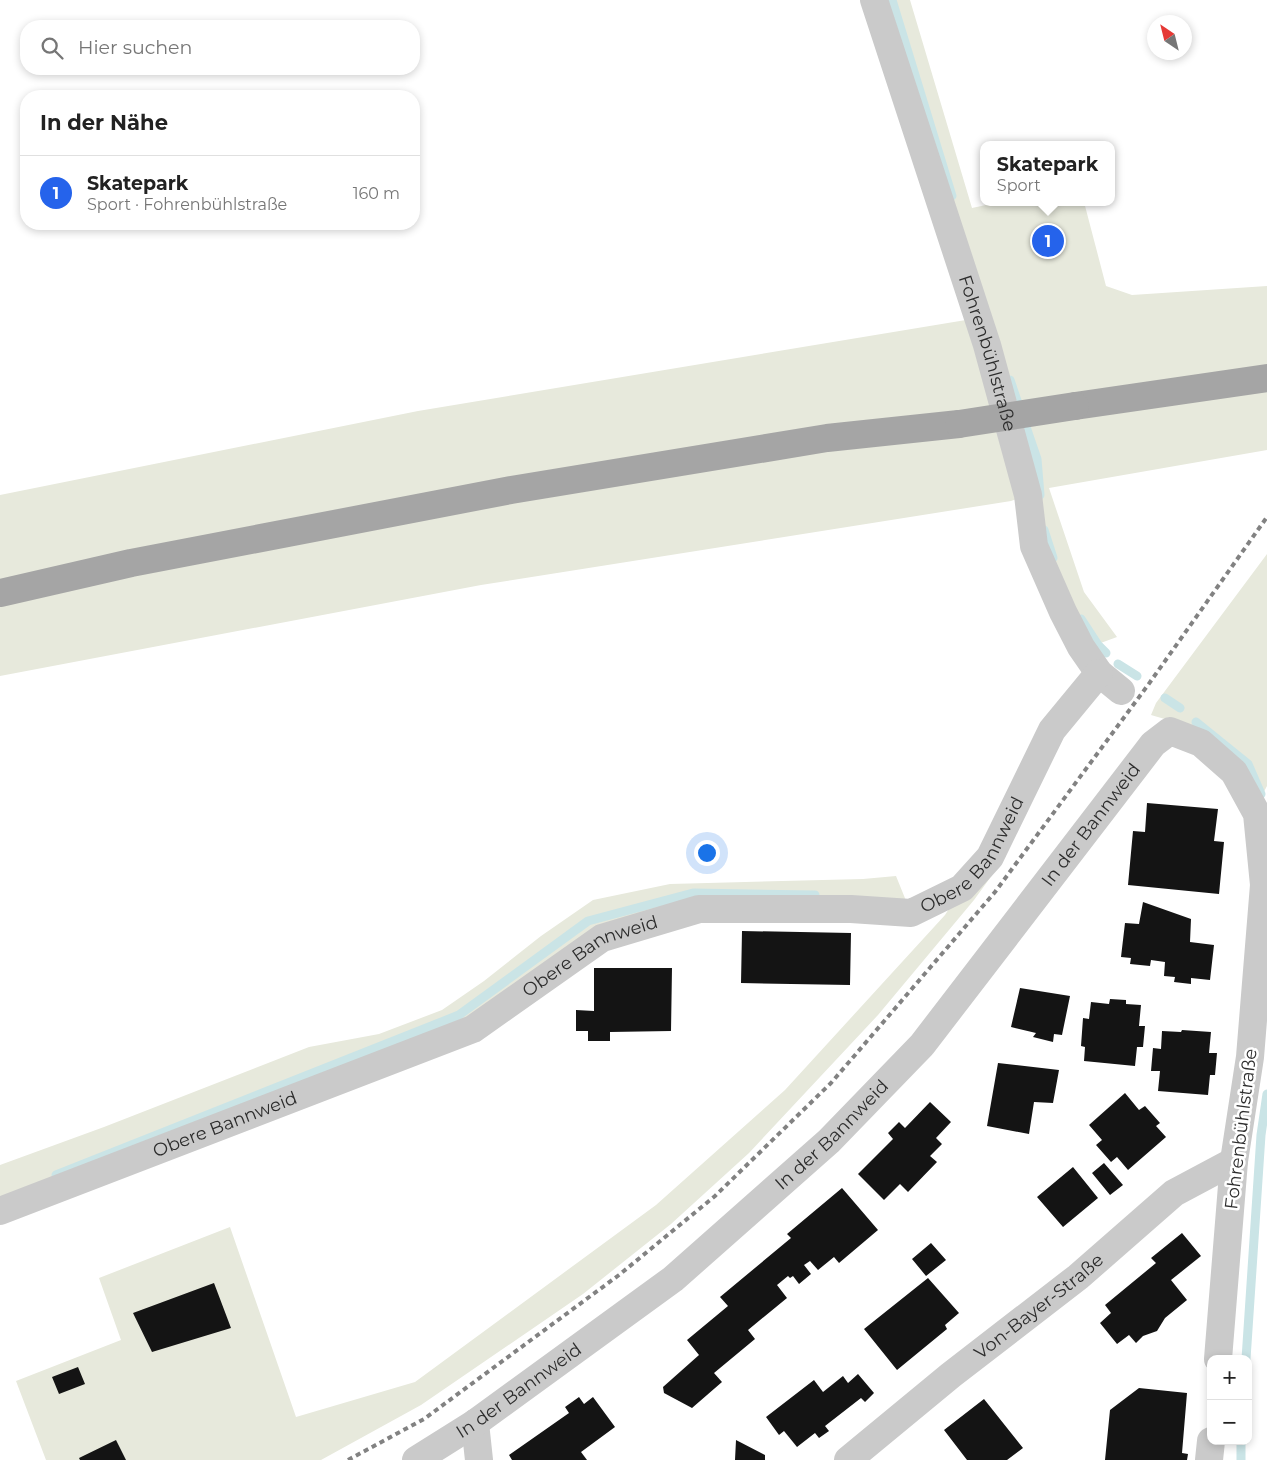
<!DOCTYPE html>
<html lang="de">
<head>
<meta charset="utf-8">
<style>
	:root { --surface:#fff; --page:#f6f6f6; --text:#222; --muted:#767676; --line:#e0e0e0; --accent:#2563eb }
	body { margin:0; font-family:Montserrat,sans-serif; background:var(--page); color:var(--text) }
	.controls { position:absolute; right:15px; bottom:15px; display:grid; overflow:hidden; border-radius:10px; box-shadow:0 2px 8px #0003 }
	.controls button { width:45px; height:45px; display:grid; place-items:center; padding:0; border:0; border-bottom:1px solid var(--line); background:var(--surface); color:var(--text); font:25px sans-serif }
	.compass { position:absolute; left:1147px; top:15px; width:45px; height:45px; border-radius:50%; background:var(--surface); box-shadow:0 2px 8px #0003; rotate:325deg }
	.you { position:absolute; left:706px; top:852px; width:18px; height:18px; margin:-12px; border:4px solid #fff; border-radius:50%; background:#1a73e8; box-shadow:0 0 0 8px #1a73e833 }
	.badge { display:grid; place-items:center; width:32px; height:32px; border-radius:50%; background:var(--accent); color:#fff; font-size:16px; font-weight:700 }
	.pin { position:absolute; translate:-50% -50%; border:2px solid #fff; box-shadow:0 1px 5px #0006 }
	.popup { position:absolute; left:980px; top:141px; width:135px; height:65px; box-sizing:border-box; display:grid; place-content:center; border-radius:10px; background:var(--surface); filter:drop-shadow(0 1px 4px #0005); font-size:16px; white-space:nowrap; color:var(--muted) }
	.popup b { font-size:19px; color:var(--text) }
	.popup::after { content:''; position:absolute; left:50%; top:100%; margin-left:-10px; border:10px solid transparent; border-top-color:var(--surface) }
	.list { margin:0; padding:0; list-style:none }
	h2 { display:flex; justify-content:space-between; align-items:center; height:65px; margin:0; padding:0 20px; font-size:21px }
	h2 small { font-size:16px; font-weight:400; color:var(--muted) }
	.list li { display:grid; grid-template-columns:32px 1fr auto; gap:15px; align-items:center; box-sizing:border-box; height:75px; padding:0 20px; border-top:1px solid var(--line) }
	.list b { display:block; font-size:19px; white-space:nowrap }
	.list p { margin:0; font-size:16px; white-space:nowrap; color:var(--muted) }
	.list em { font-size:16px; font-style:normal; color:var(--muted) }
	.icon { flex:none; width:28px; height:28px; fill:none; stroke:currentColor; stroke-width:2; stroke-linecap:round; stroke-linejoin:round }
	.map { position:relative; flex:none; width:1267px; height:1460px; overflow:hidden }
	.search { position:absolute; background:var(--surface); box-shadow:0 2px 8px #0003; left:20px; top:20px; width:400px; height:55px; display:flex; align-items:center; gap:12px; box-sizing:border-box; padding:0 18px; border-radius:20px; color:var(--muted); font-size:19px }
	.panel { position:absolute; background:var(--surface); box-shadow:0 2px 8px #0003; left:20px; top:90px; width:400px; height:140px; border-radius:20px }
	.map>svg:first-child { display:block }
	.green { fill:#e7e9dc }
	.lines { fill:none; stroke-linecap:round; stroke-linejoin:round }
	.stream { stroke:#cae4e6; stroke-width:9 }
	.building { fill:#141414 }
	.minor { stroke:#cacaca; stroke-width:28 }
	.major { stroke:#a5a5a5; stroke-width:28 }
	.rail { stroke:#828282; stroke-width:4; stroke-dasharray:5 4; stroke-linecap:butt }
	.major-bridge { stroke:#a5a5a5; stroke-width:28 }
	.labels { text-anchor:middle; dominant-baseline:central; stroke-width:5; stroke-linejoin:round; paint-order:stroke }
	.street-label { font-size:18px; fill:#2d2d2d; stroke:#fff }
</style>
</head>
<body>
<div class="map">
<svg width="1267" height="1460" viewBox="0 0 1267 1460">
	<rect width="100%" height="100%" fill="#fff"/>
	<!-- green -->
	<path class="green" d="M882,0H910L972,208L1000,202H1084L1106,286L1132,295L1267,286V450L1049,488L1084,592L1117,637L1087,648L1028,495L1011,501L481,585L0,676V495L418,411L978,318Z
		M1267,554V786L1259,801L1192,727L1151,715L1156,703Z
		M1006,856L974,900L878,1015L749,1153L671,1224L583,1294L421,1405L321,1460H46L16,1381L121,1340L99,1278L230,1227L296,1417L415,1382L656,1205L785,1090L945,915L962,888L990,857Z
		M896,876L911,913L699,909L603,938L473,1029L0,1211V1165L104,1127L309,1047L379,1034L442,1010L484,981L541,936L593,900L670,884L863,879Z"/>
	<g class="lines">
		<!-- stream -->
		<path class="stream" d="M892,0L952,196
			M1010,380L1037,459L1040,495
			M1044,530L1053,558
			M1081,619L1098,645L1106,653
			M1118,664L1137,676
			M1165,698L1180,708
			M1196,722L1248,764L1261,794
			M56,1175L459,1015L588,921L693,893L815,895
			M1246,1359L1261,1135L1267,1094
			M1241,1441V1460"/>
	</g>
	<!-- building -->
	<path class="building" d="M1147,803L1218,809L1214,841L1224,842L1219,894L1128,885L1133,831L1145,832Z
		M1143,902L1191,919L1190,942L1214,945L1210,980L1191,978V984L1174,982L1175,977L1164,976L1165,962L1151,960L1150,966L1130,964L1131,958L1121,957L1125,923L1139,924Z
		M742,931L851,933L850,985L741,983Z
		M594,968H672L671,1031L610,1032V1041H588V1031H576V1010L594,1011Z
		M1020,988L1070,996L1062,1035L1054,1034L1053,1042L1033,1037L1036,1033L1011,1027Z
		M1110,999L1126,1000V1004L1141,1005L1139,1026H1145L1143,1047H1137L1135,1066L1084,1061L1085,1047L1081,1046L1083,1018L1089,1019L1091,1002L1109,1004Z
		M1182,1030L1211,1032L1209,1053H1217L1215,1075H1210L1208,1095L1158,1091L1160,1071H1151L1153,1048L1161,1049L1162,1031L1181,1032Z
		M998,1063L1059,1070L1053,1103L1034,1102L1029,1134L987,1126Z
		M1125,1093L1139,1110L1145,1106L1160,1123L1156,1126L1166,1137L1128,1170L1117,1157L1111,1162L1096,1145L1102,1140L1089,1125Z
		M930,1102L951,1122L936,1138L942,1144L930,1156L937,1162L908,1192L900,1184L884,1200L858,1174L893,1139L888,1133L899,1122L905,1128Z
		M1104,1163L1123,1185L1110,1195L1092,1173Z
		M1073,1167L1098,1198L1063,1227L1037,1197Z
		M842,1188L878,1230L839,1263L834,1257L818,1270L810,1261L804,1265L811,1274L799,1284L793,1276L790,1278L788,1276L777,1285L787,1298L748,1330L755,1339L714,1373L722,1382L692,1408L664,1393L663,1387L699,1355L687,1340L728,1306L720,1297L791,1238L787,1234Z
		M1182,1233L1201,1256L1171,1280L1187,1300L1165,1318L1157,1331L1143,1336L1136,1343L1129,1335L1117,1344L1100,1323L1111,1313L1105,1305L1156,1263L1151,1258Z
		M931,1243L946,1260L926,1276L912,1259Z
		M928,1278L959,1313L945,1325L947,1329L897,1370L864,1329Z
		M214,1283L231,1328L152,1352L133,1313Z
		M78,1367L85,1384L59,1394L52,1377Z
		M858,1374L874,1393L865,1402L861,1398L825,1426L829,1431L819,1438L815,1433L797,1447L784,1431L779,1435L766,1417L814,1380L823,1392L843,1376L848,1383Z
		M1139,1388L1187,1393L1182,1453L1188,1454L1187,1460H1105L1110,1410Z
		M579,1397L584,1404L593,1397L615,1427L581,1452L587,1460H512L509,1455L569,1413L565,1407Z
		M984,1399L1023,1448L1007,1460H967L944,1430Z
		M116,1440L126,1460H80L79,1458Z
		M736,1440L765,1455V1460H735Z"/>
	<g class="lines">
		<!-- minor -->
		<g class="minor">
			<path id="s1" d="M874,0L987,345L1028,495L1034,546L1063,612L1081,647L1099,673L1121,691"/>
			<path id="s2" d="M0,1211L473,1029L602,938L699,909H851L911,913L962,888L990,857L1052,730L1099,673"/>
			<path d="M475,1423L479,1460"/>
			<path id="s3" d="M416,1460L475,1423L673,1279L829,1141L922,1045L1153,744L1170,731L1201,743L1234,772L1257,814L1264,885L1250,1057L1234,1161L1218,1359"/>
			<path id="s4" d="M848,1460L951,1375L1078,1277L1174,1193L1234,1161"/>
			<path d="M1209,1460L1211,1441"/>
		</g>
		<!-- major -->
		<path class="major" d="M1075,406L1267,378
			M0,593L131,563L511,490L827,438L959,424"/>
		<!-- rail -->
		<path class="rail" d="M348,1460L424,1419L619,1275L715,1196L831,1083L995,892L1148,685L1267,517"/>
		<!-- major-bridge -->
		<path class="major-bridge" d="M959,424L1075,406"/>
	</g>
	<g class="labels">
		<!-- street labels -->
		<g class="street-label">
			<text stroke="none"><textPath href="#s1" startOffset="371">Fohrenbühlstraße</textPath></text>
			<text stroke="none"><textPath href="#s3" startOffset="934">In der Bannweid</textPath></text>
			<text stroke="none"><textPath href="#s2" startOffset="1066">Obere Bannweid</textPath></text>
			<text stroke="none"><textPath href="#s2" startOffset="646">Obere Bannweid</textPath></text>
			<text stroke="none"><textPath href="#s2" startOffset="241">Obere Bannweid</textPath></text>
			<text transform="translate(1241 1129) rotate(-83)">Fohrenbühlstraße</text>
			<text stroke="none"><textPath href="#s3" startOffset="529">In der Bannweid</textPath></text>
			<text stroke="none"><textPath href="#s4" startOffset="245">Von-Bayer-Straße</textPath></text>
			<text stroke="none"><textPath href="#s3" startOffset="124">In der Bannweid</textPath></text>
		</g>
	</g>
</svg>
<div class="controls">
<button>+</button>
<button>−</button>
</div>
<svg class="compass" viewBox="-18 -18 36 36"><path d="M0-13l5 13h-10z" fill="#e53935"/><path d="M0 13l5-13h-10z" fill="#767676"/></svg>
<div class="you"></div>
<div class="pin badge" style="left:1048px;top:241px">1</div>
<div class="popup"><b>Skatepark</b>Sport</div>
<div class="search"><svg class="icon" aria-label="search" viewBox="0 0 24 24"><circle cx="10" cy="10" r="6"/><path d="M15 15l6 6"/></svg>Hier suchen</div>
<section class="panel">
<h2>In der Nähe<small></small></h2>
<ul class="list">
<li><span class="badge">1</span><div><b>Skatepark</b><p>Sport · Fohrenbühlstraße</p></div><em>160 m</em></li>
</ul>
</section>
</div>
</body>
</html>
